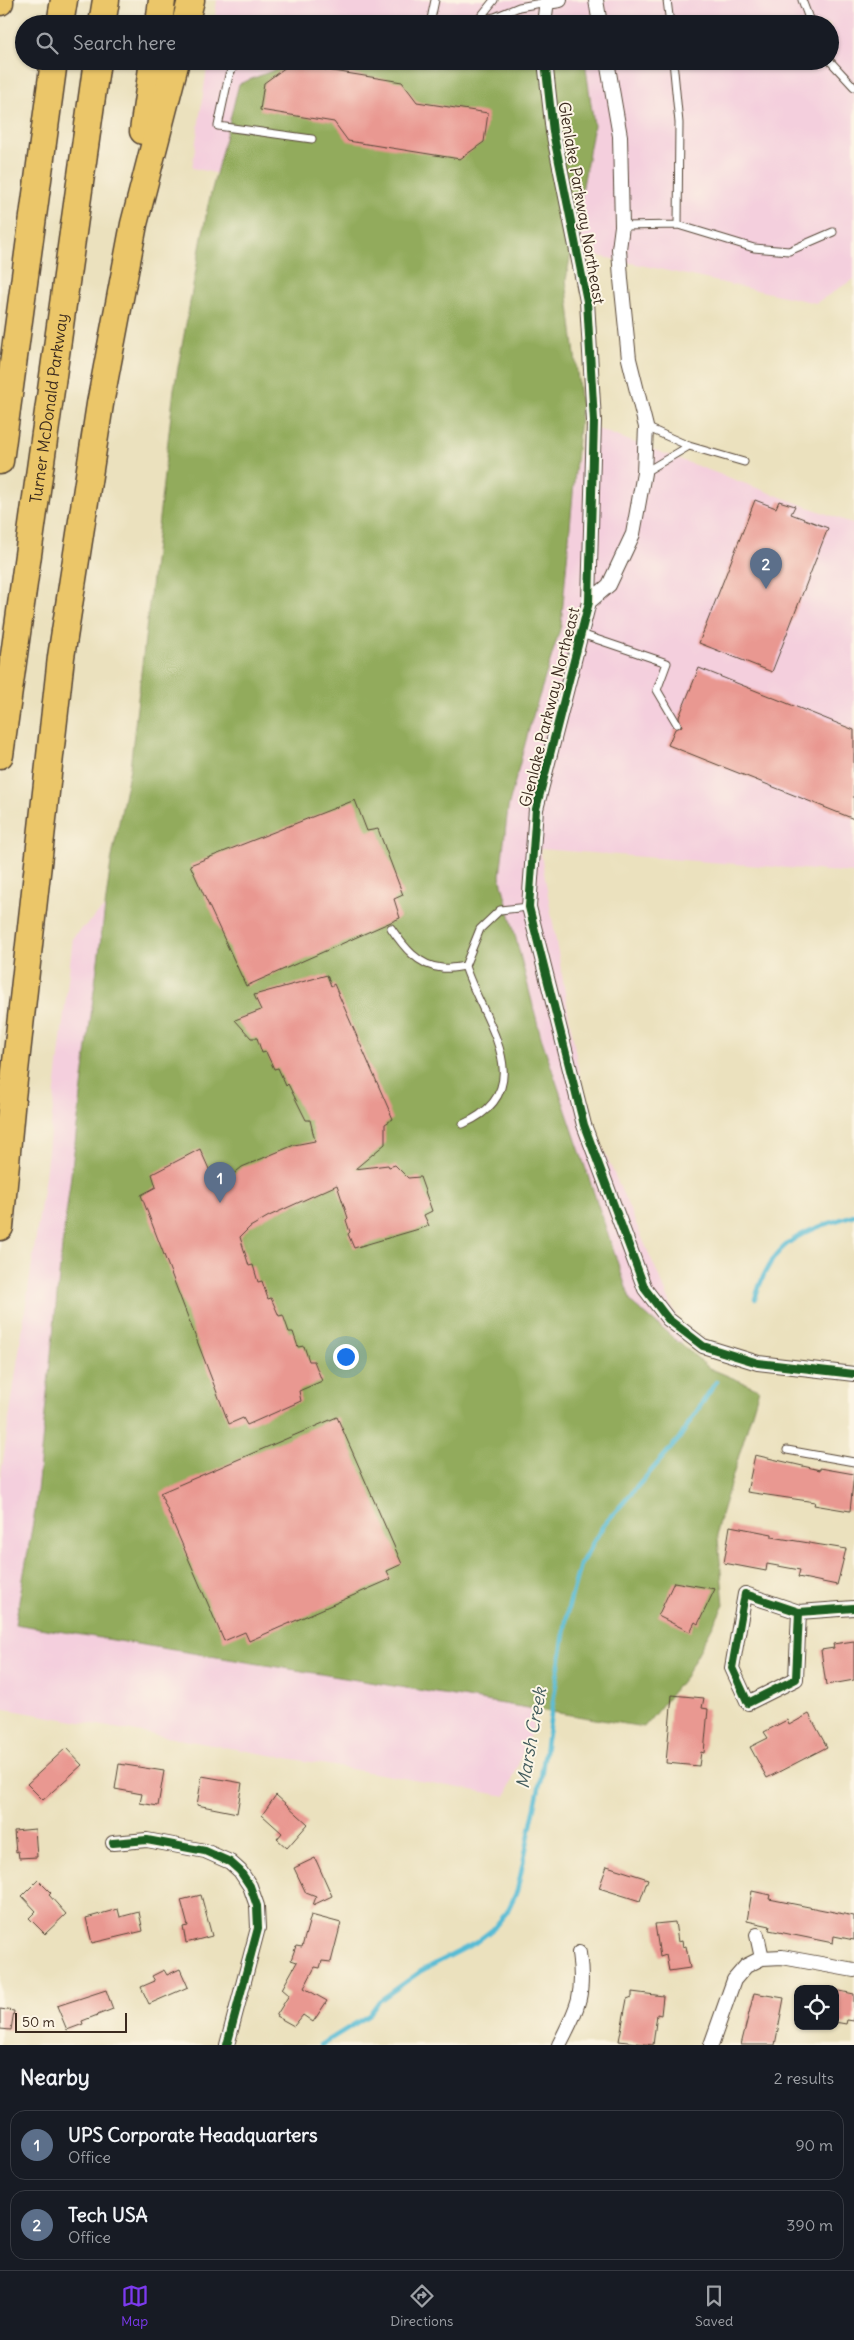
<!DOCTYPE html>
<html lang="en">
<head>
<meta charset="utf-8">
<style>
	:root { --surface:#171b24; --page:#242831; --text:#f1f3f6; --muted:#9ea1a6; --line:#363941; --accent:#7c3aed }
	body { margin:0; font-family:Delius,sans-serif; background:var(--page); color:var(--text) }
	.controls { position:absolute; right:15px; bottom:15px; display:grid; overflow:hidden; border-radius:10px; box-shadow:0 1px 4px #0004 }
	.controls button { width:45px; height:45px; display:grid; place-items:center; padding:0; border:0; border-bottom:1px solid var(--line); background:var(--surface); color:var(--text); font:25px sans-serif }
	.scale { position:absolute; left:15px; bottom:12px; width:112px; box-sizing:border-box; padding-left:5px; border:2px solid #3b2a1e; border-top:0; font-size:14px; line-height:18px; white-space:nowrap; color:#3b2a1e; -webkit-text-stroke:4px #fcf5e5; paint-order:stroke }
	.you { position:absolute; left:345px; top:1356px; width:18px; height:18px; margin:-12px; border:4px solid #fff; border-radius:50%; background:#1a73e8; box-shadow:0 0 0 8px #1a73e833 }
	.badge { display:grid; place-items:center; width:32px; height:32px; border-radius:50%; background:var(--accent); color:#fff; font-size:16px; font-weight:700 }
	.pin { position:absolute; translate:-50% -41px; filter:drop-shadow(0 1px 2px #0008) }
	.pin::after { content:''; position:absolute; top:26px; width:18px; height:15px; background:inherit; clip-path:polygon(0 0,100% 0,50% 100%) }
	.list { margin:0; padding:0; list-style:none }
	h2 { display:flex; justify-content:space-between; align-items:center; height:65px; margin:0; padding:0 20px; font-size:21px }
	h2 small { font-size:16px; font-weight:400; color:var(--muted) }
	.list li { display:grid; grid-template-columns:32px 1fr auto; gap:15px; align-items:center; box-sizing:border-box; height:70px; margin:0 10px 10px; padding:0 10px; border:1px solid var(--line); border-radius:15px }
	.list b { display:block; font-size:19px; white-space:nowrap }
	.list p { margin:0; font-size:16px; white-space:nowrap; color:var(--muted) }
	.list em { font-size:16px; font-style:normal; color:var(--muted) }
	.icon { flex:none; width:28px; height:28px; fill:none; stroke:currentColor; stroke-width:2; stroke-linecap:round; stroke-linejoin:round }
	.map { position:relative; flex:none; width:854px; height:2045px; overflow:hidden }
	.search { position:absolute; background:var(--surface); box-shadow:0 1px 4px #0004; left:15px; right:15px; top:15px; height:55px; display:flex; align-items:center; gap:12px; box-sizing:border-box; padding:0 18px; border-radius:28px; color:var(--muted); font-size:19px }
	.sheet { height:225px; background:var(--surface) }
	nav { display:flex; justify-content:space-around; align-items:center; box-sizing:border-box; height:70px; border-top:1px solid var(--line); background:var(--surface); font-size:14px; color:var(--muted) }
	nav a { display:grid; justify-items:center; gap:2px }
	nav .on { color:var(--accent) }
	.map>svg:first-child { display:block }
	.built { fill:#f4cfdd }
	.forest { fill:#92ab5c; stroke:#666a3d }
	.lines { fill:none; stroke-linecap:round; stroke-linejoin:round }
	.stream { stroke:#56bbd4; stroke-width:4.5 }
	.building { fill:#e99891 }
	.service-casing { stroke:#554536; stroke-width:9 }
	.minor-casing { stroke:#554536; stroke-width:16 }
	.motorway-casing { stroke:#554536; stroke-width:29 }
	.service { stroke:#fff; stroke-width:7 }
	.minor { stroke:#fff; stroke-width:14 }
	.motorway { stroke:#ebc669; stroke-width:26 }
	.cycleway-casing { stroke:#fcf5e5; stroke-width:11 }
	.cycleway { stroke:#1b5e20; stroke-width:8 }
	.labels { text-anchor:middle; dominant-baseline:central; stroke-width:4; stroke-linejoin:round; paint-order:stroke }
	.street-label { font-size:16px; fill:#3b2a1e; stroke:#fcf5e5 }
	.water-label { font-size:18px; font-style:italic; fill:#445d5e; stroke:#fcf5e5 }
</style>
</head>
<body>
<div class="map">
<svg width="854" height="2045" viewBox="0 0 854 2045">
	<rect width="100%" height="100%" fill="#fcf5e5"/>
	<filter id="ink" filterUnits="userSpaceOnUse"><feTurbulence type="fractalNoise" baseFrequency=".02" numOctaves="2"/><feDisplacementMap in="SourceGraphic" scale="10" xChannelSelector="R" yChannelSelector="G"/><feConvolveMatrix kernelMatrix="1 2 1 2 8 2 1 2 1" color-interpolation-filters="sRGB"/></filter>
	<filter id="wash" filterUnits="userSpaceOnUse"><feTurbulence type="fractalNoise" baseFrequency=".0096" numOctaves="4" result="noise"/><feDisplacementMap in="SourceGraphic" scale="20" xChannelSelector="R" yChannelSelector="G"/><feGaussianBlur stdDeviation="1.12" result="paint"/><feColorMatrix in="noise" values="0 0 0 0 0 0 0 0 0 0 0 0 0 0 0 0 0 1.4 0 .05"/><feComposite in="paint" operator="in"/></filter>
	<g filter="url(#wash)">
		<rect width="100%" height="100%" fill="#ebe1be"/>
		<!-- built -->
		<path class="built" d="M217,0H854V279L816,303L192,168L208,61H830V24H214Z
			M584,424L854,524V873L540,849L585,1107L685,1336L506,1796L0,1708V1480L45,1176L73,937L122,891L534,706Z"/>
		<!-- forest -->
		<path class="forest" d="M297,61H399L454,67L463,61H585L594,125L566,280L581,406L561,626L529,729L508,808L500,876L541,1037L631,1302L709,1368L759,1389L717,1528L724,1605L685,1677L644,1727L15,1624L35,1511L62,1247L94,991L111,862L130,768L174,389L208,205L239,84Z"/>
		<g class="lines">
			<!-- stream -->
			<path class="stream" d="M755,1299C772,1240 799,1233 854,1215
				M321,2045L369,2015L379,2001L421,1971L475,1943L493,1929L507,1912L517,1891L522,1868L540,1783L568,1609L580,1565L603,1526L678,1440L716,1382"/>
		</g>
		<g id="blocks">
			<!-- building -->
			<path class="building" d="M290,64L402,82L417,102L488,113L484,142L460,159L348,141L334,122L260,110L264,83Z
				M755,500L776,508L779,501L795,506L791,514L828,528L772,672L699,643Z
				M699,668L854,730V819L668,745L675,729L682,726L679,717Z
				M355,800L367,831L378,829L403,895L394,899L400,918L246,986L190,865Z
				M327,975L331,986L334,984L393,1119L385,1124V1144L355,1169L388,1165L389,1167L395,1165L408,1178L420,1177L432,1211L424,1215L429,1226L354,1248L348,1234L350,1232L346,1220L348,1218L337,1185L269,1216L250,1227L240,1237L249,1266L253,1265L258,1282L262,1281L268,1299L271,1298L279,1316L283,1315L289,1332H293L298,1347L304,1346L309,1361H314L322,1381L299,1391L301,1401L247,1425L243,1418L229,1424L141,1195L156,1187L152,1174L200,1149L217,1187L242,1167L294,1145L315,1141L310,1120H306L288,1084L286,1086L278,1068L274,1069L266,1052L262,1053L257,1038H251L235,1020L261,1010L254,995Z
				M337,1417L402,1564L387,1571L391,1579L249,1641L245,1632L224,1641L160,1493Z
				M755,1455L820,1470V1468L854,1474L850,1511L814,1505L815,1502L747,1492Z
				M730,1526L772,1534V1537L846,1549L837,1585L798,1577L800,1570L767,1564L766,1571L724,1563Z
				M674,1582L715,1589L698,1624L695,1622L690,1632L658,1616Z
				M854,1641V1680L826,1685L821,1650L834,1648L833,1644Z
				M672,1695L704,1698L702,1708L708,1709L704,1753L701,1752L699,1766L666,1763Z
				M809,1714L827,1747L767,1778L750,1747L768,1738L764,1732L787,1720L789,1725Z
				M66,1748L82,1765L43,1800L27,1784Z
				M119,1764L164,1771L158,1806L140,1803L142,1794L115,1789Z
				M202,1776L242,1783L237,1813L197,1805Z
				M276,1795L308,1824L287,1848L277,1839L282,1833L262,1815Z
				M35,1829L37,1857L19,1858L18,1851L16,1852L14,1831Z
				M315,1858L332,1896L313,1905L316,1897L306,1893L294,1868Z
				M607,1866L648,1879L640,1901L599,1888Z
				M38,1880L51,1893L49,1895L66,1914L45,1934L29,1918L36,1911L22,1896Z
				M752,1891L770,1895L769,1899L854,1916V1940L834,1936L833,1943L769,1930L770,1926L747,1921Z
				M201,1895L212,1936L186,1943L183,1927L188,1926L181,1900Z
				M118,1909L120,1917L139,1912L143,1931L92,1943L86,1918Z
				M311,1915L341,1923L331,1962L322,1961L320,1968L315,1967L304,1988L327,2001L313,2022L303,2015L294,2026L276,2016L289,1995L282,1989L297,1962L291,1960L296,1946L302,1947Z
				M675,1922L678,1942L682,1941L683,1947L686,1946L690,1968L669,1971L666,1955L660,1957L655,1924Z
				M180,1969L188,1987L149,2004L141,1987L155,1981L152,1976L164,1970L167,1975Z
				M106,1990L113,2009L82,2021L83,2024L67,2030L57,2006Z
				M835,1990L854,1994V2021L847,2020L846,2024L835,2022Z
				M632,1992L663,1996L661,2015L657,2014L653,2045L619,2041L627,1999L632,1997Z
				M754,1993L784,1998L775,2045H741Z
				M0,2009L14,2011L11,2030L0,2029Z"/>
		</g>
	</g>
	<g filter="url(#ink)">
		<use href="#blocks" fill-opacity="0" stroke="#554536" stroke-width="1"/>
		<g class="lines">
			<defs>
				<path id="service" d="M667,0L670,24
					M802,0L811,24
					M479,20L495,17L519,7L547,2
					M430,24L435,0
					M475,24L494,0
					M237,61L229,75L218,126L312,139
					M673,61L679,123L678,225
					M830,61L854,87
					M622,226L678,225L754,248L789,251L833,232
					M646,427L689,446L744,462
					M645,472L689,446
					M581,634L667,663L657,690L677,724
					M391,928C403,946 418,966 442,968C449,969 458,967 465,966
					M463,1124C543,1089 482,1020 465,966L480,929L500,910L529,907
					M787,1450L854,1462"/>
				<path id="minor" d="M596,0L600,24
					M547,2L560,0
					M544,24L547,0
					M545,61L553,132L587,301L594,421L589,602L536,809L529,907L584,1125L645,1289L668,1319L703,1346L758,1363L854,1374
					M589,602L609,585L633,534L644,473L646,427L629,359L621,279L619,249L622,226L620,136L607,61
					M799,1612L796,1679L748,1703L732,1668L745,1594L799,1612L854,1608
					M113,1843L147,1840L205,1851L230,1862L240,1871L250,1886L257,1906L258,1928L227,2045
					M757,1935L762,1958
					M559,2045C578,2007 585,1996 579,1953
					M711,2045L734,1980L746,1966L762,1958L782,1957L854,1970"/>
				<g id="motorway">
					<path d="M0,2V0"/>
					<path d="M60,24L64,0"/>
					<path d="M102,24L106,0"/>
					<path d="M159,24L162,0"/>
					<path d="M185,24L191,0"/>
					<path d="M143,131L153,61"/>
					<path d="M0,461L54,61"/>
					<path id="s1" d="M0,755L97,61"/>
					<path d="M0,1227L12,1098L61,657L100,404L134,224L176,61"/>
				</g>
			</defs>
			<!-- service casing -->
			<use href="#service" class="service-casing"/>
			<!-- minor casing -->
			<use href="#minor" class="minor-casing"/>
			<!-- motorway casing -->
			<use href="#motorway" class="motorway-casing"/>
			<!-- service -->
			<use href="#service" class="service"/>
			<!-- minor -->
			<use href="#minor" class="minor"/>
			<!-- motorway -->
			<use href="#motorway" class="motorway"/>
			<defs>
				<path id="cycleway" d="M545,61L553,132L587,301L594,421L589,602L536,809L529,907L584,1125L645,1289L668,1319L703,1346L758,1363L854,1374
					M799,1612L796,1679L748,1703L732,1668L745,1594L799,1612L854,1608
					M113,1843L147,1840L205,1851L230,1862L240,1871L250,1886L257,1906L258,1928L227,2045"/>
			</defs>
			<!-- cycleway casing -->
			<use href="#cycleway" class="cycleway-casing"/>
			<!-- cycleway -->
			<use href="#cycleway" class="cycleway"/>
		</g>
	</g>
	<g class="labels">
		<!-- street labels -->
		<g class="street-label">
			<text transform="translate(582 203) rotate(80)">Glenlake Parkway Northeast</text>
			<text stroke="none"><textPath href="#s1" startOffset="350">Turner McDonald Parkway</textPath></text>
			<text transform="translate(549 707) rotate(-76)">Glenlake Parkway Northeast</text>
		</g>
		<!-- water labels -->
		<g class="water-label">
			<text transform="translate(531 1738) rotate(-80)">Marsh Creek</text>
		</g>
	</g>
</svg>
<div class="controls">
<button><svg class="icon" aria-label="locate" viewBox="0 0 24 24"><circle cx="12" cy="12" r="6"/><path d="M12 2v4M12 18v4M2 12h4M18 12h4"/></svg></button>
</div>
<div class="scale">50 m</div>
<div class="you"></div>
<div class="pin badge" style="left:220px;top:1203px;background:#5c6f8a">1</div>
<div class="pin badge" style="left:766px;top:589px;background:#5c6f8a">2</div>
<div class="search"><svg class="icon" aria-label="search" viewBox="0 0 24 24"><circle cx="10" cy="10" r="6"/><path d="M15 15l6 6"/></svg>Search here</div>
</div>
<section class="sheet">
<h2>Nearby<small>2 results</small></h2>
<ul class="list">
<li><span class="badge" style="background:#5c6f8a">1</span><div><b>UPS Corporate Headquarters</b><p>Office</p></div><em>90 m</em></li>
<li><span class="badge" style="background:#5c6f8a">2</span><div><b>Tech USA</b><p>Office</p></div><em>390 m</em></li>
</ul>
</section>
<nav>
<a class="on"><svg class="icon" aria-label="map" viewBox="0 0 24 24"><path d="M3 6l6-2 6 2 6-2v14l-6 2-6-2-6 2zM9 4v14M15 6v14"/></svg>Map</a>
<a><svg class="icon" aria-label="directions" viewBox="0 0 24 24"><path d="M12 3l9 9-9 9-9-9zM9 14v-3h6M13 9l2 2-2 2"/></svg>Directions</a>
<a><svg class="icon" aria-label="saved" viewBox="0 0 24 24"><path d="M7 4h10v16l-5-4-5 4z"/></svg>Saved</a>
</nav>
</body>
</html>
